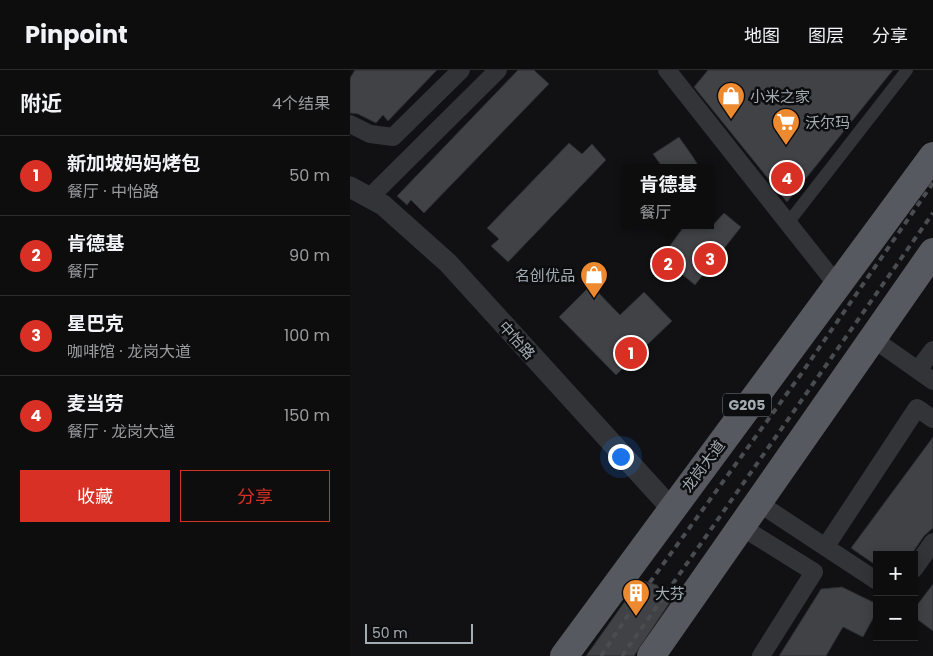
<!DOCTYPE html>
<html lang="zh">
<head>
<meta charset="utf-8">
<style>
	:root { --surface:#0d0d0e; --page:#161617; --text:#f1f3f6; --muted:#9a9c9e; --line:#2d2d2e; --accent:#d93025 }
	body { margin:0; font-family:Poppins,"Noto Sans SC",sans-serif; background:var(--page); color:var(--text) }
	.controls { position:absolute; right:15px; bottom:15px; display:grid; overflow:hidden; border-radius:0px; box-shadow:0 2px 12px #0003 }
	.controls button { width:45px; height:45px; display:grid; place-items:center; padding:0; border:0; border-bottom:1px solid var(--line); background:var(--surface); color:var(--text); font:25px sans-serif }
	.scale { position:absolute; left:15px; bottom:12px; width:108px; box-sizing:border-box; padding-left:5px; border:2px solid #a3abb3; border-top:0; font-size:14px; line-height:18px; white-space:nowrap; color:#a3abb3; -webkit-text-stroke:4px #0c0d0e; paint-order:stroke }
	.you { position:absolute; left:270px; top:386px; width:18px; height:18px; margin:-12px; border:4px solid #fff; border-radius:50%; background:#1a73e8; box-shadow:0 0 0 8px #1a73e833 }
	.badge { display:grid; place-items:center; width:32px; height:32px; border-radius:50%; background:var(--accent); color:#fff; font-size:16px; font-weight:700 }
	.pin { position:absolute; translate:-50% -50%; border:2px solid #fff; box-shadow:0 1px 5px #0006 }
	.popup { position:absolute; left:272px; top:94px; width:92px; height:65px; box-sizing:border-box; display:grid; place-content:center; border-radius:0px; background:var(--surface); filter:drop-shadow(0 1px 4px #0005); font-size:16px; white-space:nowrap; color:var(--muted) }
	.popup b { font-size:19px; color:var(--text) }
	.popup::after { content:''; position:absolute; left:50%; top:100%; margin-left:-10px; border:10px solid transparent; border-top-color:var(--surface) }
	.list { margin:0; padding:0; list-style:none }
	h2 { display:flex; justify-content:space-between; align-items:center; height:65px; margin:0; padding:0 20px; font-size:21px }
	h2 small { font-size:16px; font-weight:400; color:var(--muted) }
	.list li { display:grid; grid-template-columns:32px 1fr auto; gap:15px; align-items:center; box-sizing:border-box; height:80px; padding:0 20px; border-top:1px solid var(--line) }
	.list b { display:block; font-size:19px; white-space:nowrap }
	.list p { margin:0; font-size:16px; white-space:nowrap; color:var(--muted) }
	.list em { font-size:16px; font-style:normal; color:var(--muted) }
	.actions { display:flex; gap:10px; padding:15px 20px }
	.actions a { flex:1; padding:11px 0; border:1px solid var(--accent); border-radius:0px; text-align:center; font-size:18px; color:var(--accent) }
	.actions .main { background:var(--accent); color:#fff }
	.map { position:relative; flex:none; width:583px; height:586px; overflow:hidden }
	header { display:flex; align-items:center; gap:30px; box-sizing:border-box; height:70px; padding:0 25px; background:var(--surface); border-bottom:1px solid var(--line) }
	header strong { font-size:24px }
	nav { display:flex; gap:28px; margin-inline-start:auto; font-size:18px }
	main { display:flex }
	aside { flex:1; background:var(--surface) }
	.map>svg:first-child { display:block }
	.building { fill:#404246; stroke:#2b2c2f }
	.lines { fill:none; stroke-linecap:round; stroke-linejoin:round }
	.pedestrian { stroke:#323438; stroke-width:12 }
	.minor { stroke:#323438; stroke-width:18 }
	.tertiary { stroke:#323438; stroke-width:21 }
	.trunk { stroke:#565a60; stroke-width:28 }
	.rail { stroke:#494c51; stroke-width:4; stroke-dasharray:6 5; stroke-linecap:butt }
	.labels { text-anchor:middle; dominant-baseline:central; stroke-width:5; stroke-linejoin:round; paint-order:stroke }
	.shield { fill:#0c0d0e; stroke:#767c82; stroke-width:1 }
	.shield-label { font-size:14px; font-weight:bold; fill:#a3abb3 }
	.poi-label { font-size:15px; fill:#a3abb3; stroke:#0c0d0e; text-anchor:start }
	.street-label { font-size:15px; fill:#a3abb3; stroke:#0c0d0e }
</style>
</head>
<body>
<header>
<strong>Pinpoint</strong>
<nav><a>地图</a><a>图层</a><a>分享</a></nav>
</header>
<main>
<aside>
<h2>附近<small>4个结果</small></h2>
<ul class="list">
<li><span class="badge">1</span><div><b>新加坡妈妈烤包</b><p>餐厅 · 中怡路</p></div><em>50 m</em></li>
<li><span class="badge">2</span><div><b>肯德基</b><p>餐厅</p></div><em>90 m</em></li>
<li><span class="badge">3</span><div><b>星巴克</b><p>咖啡馆 · 龙岗大道</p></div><em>100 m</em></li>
<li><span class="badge">4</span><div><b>麦当劳</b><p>餐厅 · 龙岗大道</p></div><em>150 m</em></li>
</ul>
<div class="actions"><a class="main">收藏</a><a>分享</a></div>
</aside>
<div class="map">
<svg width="583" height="586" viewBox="0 0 583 586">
	<rect width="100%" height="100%" fill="#111113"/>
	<!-- building -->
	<path class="building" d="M5,0H87L38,51L33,45L26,53L8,44L0,43V8Z
		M168,0H184L199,14L74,143L61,130L57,135L47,126Z
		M358,0H543L437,132L344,17Z
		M329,67L341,84L350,98H313L303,84Z
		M219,73L232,84L242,74L256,90L158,192L141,176L149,169L137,158Z
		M374,143L391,157L345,215L328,201L335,190L319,177L335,155L362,156Z
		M241,215L270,245L294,222L322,251L266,305L209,247Z
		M583,367V458L574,466L561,485H527V496L501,478Z
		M290,510L307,515L320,532L284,586H236Z
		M583,514V561L564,547V539Z
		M492,517L527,534V541L513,567L493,557L476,586H429L471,519Z"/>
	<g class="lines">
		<!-- pedestrian -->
		<path class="pedestrian" d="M438,153L557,0"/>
		<!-- minor -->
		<path class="minor" d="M317,0L487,215
			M0,54L20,64L43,67L111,0
			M19,128L148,0
			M522,268L583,311
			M568,300L583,280
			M407,432L527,511
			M390,456L464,502L411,586
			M476,476L567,338L583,349
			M564,499L583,472"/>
		<!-- tertiary -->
		<path class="tertiary" d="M0,117L33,135L98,193L321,438"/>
		<!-- trunk -->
		<path class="trunk" d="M214,586L583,86
			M301,586L583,182"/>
		<!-- rail -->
		<path class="rail" d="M251,586L298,515L449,307L583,113
			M272,586L583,143"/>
	</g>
	<!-- icons -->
	<defs>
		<symbol id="shop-pin" viewBox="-11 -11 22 30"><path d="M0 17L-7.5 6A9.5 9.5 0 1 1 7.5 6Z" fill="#ed8a2f" stroke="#0c0d0e"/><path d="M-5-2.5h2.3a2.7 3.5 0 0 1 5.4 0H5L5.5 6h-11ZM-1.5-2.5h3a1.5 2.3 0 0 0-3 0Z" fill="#fff"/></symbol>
		<symbol id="supermarket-pin" viewBox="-11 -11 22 30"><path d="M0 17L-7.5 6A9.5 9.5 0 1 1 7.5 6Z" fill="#ed8a2f" stroke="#0c0d0e"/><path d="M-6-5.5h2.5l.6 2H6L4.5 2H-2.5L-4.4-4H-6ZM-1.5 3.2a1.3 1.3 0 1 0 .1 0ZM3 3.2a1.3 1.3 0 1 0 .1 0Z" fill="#fff"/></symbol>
		<symbol id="building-pin" viewBox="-11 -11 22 30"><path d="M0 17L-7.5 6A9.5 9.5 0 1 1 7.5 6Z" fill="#ed8a2f" stroke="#0c0d0e"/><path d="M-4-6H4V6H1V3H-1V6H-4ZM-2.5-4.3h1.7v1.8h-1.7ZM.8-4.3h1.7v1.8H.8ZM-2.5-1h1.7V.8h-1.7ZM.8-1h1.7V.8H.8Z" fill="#fff"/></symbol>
	</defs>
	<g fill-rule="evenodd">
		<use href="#shop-pin" x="365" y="10" width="32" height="43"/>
		<use href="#supermarket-pin" x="420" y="36" width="32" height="43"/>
		<use href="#shop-pin" x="228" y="189" width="32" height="43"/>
		<use href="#building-pin" x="270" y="507" width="32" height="43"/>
	</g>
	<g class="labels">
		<!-- shield labels -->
		<rect class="shield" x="373" y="323.5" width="48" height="23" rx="4"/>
		<g class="shield-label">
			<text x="397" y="335">G205</text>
		</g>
		<!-- poi labels -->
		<g class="poi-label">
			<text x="400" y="26">小米之家</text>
			<text x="455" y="52">沃尔玛</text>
			<text x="225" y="205" text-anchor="end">名创优品</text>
			<text x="305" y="523">大芬</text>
		</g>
		<!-- street labels -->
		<g class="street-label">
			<text transform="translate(167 270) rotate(48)">中怡路</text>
			<text transform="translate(353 396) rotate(-53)">龙岗大道</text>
		</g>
	</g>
</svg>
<div class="controls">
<button>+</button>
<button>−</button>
</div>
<div class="scale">50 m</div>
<div class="you"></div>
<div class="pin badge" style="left:281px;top:283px">1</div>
<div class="pin badge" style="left:318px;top:194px">2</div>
<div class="popup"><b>肯德基</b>餐厅</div>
<div class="pin badge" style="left:360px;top:189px">3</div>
<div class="pin badge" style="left:437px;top:108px">4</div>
</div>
</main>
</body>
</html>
